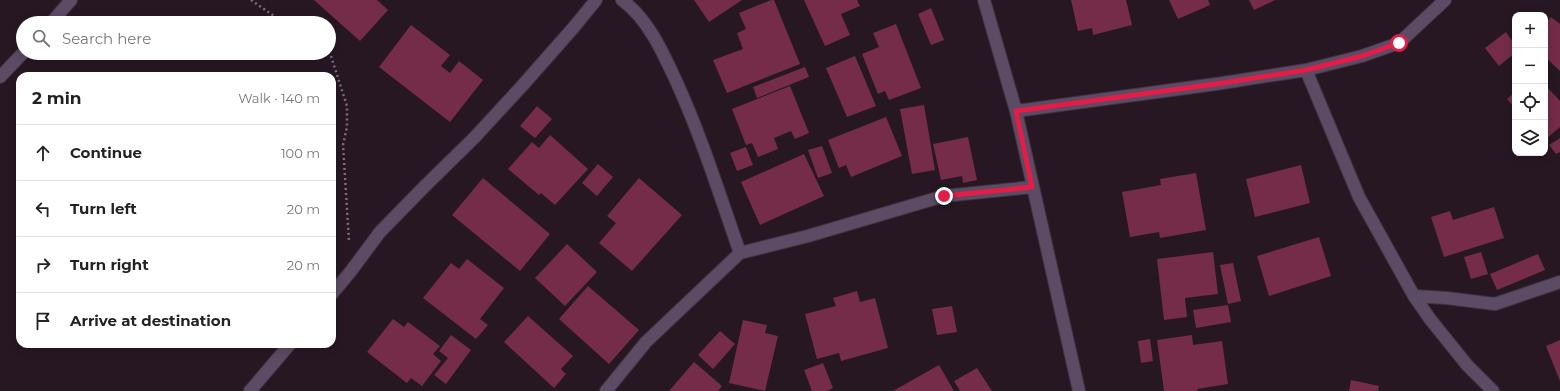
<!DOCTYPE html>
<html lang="en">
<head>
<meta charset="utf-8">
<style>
	:root { --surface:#fff; --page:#f2f2f2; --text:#222; --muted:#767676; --line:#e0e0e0 }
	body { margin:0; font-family:Montserrat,sans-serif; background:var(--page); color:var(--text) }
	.controls { position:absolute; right:12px; top:12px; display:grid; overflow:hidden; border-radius:8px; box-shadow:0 2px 10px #0003 }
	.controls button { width:36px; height:36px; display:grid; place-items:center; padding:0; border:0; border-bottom:1px solid var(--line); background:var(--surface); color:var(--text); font:20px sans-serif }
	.stop { position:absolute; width:12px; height:12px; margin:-9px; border:3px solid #e11d48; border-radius:50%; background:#fff }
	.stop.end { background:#e11d48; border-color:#fff; box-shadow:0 1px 4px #0008 }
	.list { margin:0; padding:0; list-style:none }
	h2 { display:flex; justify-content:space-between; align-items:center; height:52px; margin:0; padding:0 16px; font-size:17px }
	h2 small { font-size:13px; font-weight:400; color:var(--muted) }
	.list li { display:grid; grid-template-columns:26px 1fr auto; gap:12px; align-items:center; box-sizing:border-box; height:56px; padding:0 16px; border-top:1px solid var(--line) }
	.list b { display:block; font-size:15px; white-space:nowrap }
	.list em { font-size:13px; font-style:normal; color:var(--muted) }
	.icon { flex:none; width:22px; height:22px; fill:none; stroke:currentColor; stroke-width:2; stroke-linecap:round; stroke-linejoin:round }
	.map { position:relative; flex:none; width:1560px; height:391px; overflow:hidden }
	.search { position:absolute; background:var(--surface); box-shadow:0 2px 10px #0003; left:16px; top:16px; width:320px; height:44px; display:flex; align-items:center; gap:10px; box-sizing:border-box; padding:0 14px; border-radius:22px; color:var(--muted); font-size:15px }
	.panel { position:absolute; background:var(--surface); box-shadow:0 2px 10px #0003; left:16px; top:72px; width:320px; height:276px; border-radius:12px }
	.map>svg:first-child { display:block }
	.building { fill:#742c49 }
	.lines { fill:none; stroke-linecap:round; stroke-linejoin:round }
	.street-casing { stroke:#42333e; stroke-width:14 }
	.path { stroke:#7c6f79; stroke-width:2.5; stroke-dasharray:2 3; stroke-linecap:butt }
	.street { stroke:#5c4b65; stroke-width:12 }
	.route { stroke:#e11d48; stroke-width:5 }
</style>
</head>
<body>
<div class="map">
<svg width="1560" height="391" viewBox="0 0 1560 391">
	<rect width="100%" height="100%" fill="#271723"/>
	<!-- building -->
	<path class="building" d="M314,0H377L388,10L360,41Z
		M694,0H742L709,22Z
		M771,0H774L800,64L727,93L713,60L743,49L737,33L746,29L739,13Z
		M804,0H857L860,6L841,14L850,35L825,46Z
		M1071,0H1126L1132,25L1093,35L1092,28L1078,31Z
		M1169,0H1208L1210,5L1178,19Z
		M1249,0H1275L1254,10Z
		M931,8L944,40L931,45L918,14Z
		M1551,17L1560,24V71L1545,57V24Z
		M896,24L921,88L889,100L885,91L878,94L862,54L879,47L873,33Z
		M411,25L450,55L441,66L450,73L459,61L483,80L450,122L379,67Z
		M1506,32L1515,45V53L1499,66L1485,48Z
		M855,56L876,106L847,117L826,68Z
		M805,67L809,77L757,98L753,87Z
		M1545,85L1560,101V127L1545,140Z
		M790,86L809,133L795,139L791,131L774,138L778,149L758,157L752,143L746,145L732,109Z
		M1515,92V108L1507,99Z
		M924,105L935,170L912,174L900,109Z
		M537,106L552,119L535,138L520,126Z
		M886,117L902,156L851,177L846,165L839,168L828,140Z
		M550,135L588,169L555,205L541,193L539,195L508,169L532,142L539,148Z
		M968,137L977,180L963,183L962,176L941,180L933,144Z
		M1560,138V152L1556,154L1549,145Z
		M822,146L832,173L818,178L808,150Z
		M746,147L753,165L737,171L730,153Z
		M804,154L824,196L760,225L741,182Z
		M598,164L613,177L597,196L582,183Z
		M1301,165L1310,203L1255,217L1246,179Z
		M1196,173L1206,230L1160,238L1159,232L1130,237L1122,192L1161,185L1160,179Z
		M483,178L550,234L520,271L452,215Z
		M639,178L682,215L632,271L599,243L616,223L607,216Z
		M1494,207L1504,238L1444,257L1431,217L1450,211L1453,220Z
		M1319,237L1331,276L1269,296L1257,256Z
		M567,244L597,272L565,306L535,278Z
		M1213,252L1218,294L1185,298L1187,317L1164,320L1157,259Z
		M1481,252L1488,274L1471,279L1464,257Z
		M1538,254L1545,270L1497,290L1490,274Z
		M467,259L504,288L480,319L488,325L476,339L423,298L451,263L459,269Z
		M1233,263L1241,301L1228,304L1220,265Z
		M588,286L639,330L609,364L559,319Z
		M857,291L860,302L875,298L888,348L841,361L839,353L817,359L805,314L836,306L833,298Z
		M1228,305L1231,322L1196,328L1193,310Z
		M952,306L957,332L937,335L932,309Z
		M528,316L573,356L561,369L566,374L554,388L504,342Z
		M393,319L404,327L408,322L440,346L433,354L441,361L422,386L411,378L407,383L367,352Z
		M743,320L767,325L765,333L778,336L765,391L729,383Z
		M720,331L735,344L713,369L698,355Z
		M451,335L471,350L446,384L434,375L448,358L439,351Z
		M1192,335L1193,345L1222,341L1228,384L1197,389L1198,391H1164L1157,340Z
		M1150,339L1153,361L1141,363L1138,341Z
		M1560,340V381L1546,346Z
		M694,362L722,386L718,391H669Z
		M823,363L833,388L827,391H812L804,370Z
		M939,365L954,391H893Z
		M977,368L992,391H960L954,381Z
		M1351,380L1379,386L1378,391H1349Z"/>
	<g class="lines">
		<defs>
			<path id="street" d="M622,0C649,20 663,53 677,83C702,138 720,196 740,253
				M984,0L1016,111L1079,391
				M51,23L71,0
				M1306,70L1359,197L1414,296L1430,319L1467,365L1493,391
				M0,77L23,53
				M1016,111L1216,84L1306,70L1362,56L1399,43L1445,0
				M332,294L351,271L380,232L425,186L474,138L522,86L574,27L596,0
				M1414,296L1446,298L1495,304L1560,282
				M250,391L290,344
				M606,391L646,342L740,253L808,236L944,196L1032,187"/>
		</defs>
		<!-- street casing -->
		<use href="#street" class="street-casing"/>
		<!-- path -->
		<path class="path" d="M251,0L284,23
			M327,53L331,56L347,106V127L343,145L349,241"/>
		<!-- street -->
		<use href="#street" class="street"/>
	</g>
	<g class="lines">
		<!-- route -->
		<path class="route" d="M944,196L1032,187L1016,111L1216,84L1306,70L1362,56L1399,43"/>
	</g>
</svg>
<div class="controls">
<button>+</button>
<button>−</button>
<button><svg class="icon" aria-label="locate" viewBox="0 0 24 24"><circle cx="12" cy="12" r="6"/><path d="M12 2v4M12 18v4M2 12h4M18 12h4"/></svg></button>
<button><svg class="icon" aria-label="layers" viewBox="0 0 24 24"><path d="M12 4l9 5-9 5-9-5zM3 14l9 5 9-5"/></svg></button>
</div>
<div class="stop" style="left:1399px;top:43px"></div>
<div class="stop end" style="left:944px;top:196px"></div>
<div class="search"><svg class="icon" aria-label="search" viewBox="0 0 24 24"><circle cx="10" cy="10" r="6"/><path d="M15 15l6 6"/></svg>Search here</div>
<section class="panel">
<h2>2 min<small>Walk · 140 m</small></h2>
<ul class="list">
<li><svg class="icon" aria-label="ahead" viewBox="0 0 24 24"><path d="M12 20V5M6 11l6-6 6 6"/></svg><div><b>Continue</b></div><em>100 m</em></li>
<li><svg class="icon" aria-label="left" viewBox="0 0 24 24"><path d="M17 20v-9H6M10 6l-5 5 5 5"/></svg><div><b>Turn left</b></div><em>20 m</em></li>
<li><svg class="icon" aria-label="right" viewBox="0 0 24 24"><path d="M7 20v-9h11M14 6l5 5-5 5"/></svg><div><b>Turn right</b></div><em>20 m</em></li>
<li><svg class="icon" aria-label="arrive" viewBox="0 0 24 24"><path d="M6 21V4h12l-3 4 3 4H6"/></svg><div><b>Arrive at destination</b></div></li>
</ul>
</section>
</div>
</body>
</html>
